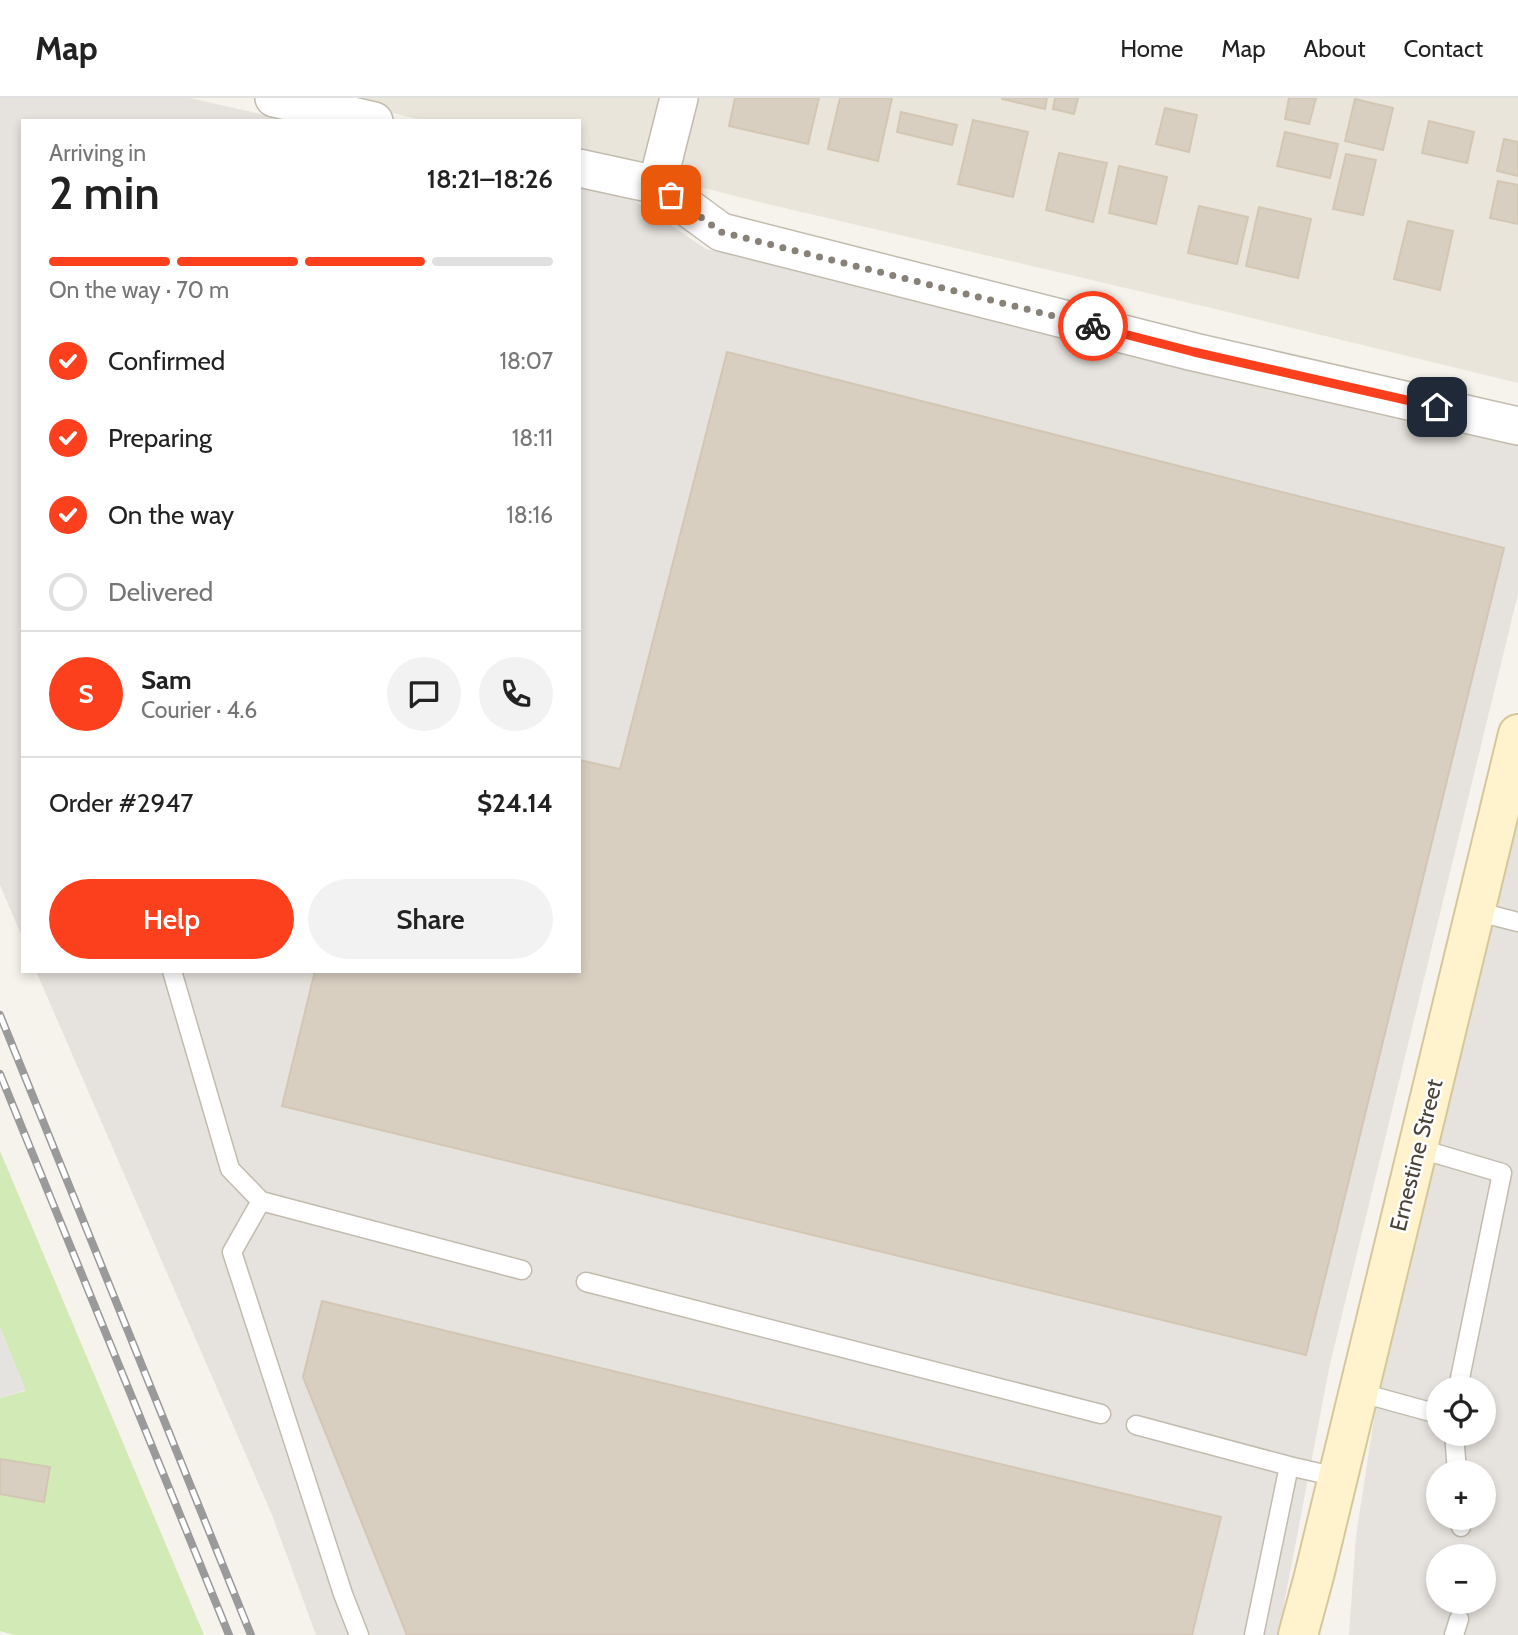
<!DOCTYPE html>
<meta charset="utf-8">
<style>
body{margin:0;font-family:Cabin,sans-serif;background:#f2f2f2;color:#222;height:100vh;display:flex;flex-direction:column;font-size:26px;white-space:nowrap}
*{box-sizing:border-box;margin:0}
p{font-size:23px;color:#767676}
.icon{flex:none;width:38px;height:38px;fill:none;stroke:currentColor;stroke-width:2;stroke-linecap:round;stroke-linejoin:round}
.map{position:relative;flex:1;overflow:hidden}
.drawer{position:absolute;left:21px;top:21px;width:560px;height:854px;display:flex;flex-direction:column;background:#fff;border-radius:0px;box-shadow:0 4px 10px #0003}
.drawer>*{flex:none}
.buttons{position:absolute;left:1426px;top:1278px;display:grid;gap:14px}
.buttons a{display:grid;place-items:center;width:70px;height:70px;border-radius:50%;background:#fff;box-shadow:0 4px 10px #0003;font-size:35px}
.pin{position:absolute;display:grid;place-items:center;width:60px;height:60px;color:#fff;margin:-30px;border-radius:14px;box-shadow:0 4px 10px #0006}
.courier{position:absolute;display:grid;place-items:center;width:70px;height:70px;margin:-35px;border:5px solid #fc3f1d;border-radius:50%;background:#fff;color:#222;box-shadow:0 2px 9px #0007}
.head em{font-style:normal;font-weight:600}
.head div{display:flex;flex-direction:column-reverse}
.head{display:flex;align-items:center;justify-content:space-between;height:119px;padding:0 28px}
h1{font-size:46px;font-weight:600;line-height:52px}
.bar{display:grid;grid-template-columns:repeat(4,1fr);gap:10px 7px;align-content:center;height:84px;padding:0 28px}
.bar i{height:9px;border-radius:5px;background:#e0e0e0}
.bar .selected{background:#fc3f1d}
.bar p{grid-column:span 4}
.line{display:flex;align-items:center;gap:18px;padding:0 28px;border-top:2px solid #e0e0e0}
.line div{flex:1}
.round{display:grid;place-items:center;flex:none;width:74px;height:74px;border-radius:37px;background:#f2f2f2}
ol{padding:0 28px;list-style:none}
li{display:flex;align-items:center;gap:21px;height:77px}
li p{margin-inline-start:auto}
li .icon{padding:7px;border-radius:50%;background:#fc3f1d;color:#fff;stroke-width:4}
li:last-child{color:#767676}
li i{width:38px;height:38px;border:4px solid #e0e0e0;border-radius:50%}
.primary-button{display:flex;gap:14px;margin-top:auto;padding:14px 28px}
.primary-button a{flex:1;height:80px;border-radius:42px;background:#fc3f1d;color:#fff;font-size:28px;font-weight:600;line-height:80px;text-align:center}
.primary-button a+a{background:#f2f2f2;color:#222}
header{display:flex;align-items:center;gap:42px;box-sizing:border-box;height:98px;padding:0 35px;background:#fff;border-bottom:2px solid #e0e0e0}
header strong{font-size:33px}
nav{display:flex;gap:38px;margin-inline-start:auto;font-size:24px}
.map>svg:first-child{display:block}
</style>
<header>
<strong>Map</strong>
<nav><a>Home</a><a>Map</a><a>About</a><a>Contact</a></nav>
</header>
<div class="map">
<svg width="1518" height="1537" viewBox="0 0 1518 1537">
<rect width="100%" height="100%" fill="#f6f3ec"/>
<path fill="#eae5da" d="M327,0H1518V285L1211,210L755,103L579,58V23H427Z"/>
<path fill="#e6e2dd" fill-rule="evenodd" d="M0,0H190L291,23H23V841L0,787Z
M579,88L630,100L706,151L1518,341V496L1330,1266L1278,1537H316L272,1417L36,873H579Z
M1518,702V1537H1349L1356,1438L1379,1288ZM1438,1290H1484V1335H1438ZM1438,1374H1484V1419H1438ZM1438,1458H1484V1503H1438Z"/>
<path fill="#d2eab5" d="M0,1053L204,1537H14L0,1533V1300L25,1293L0,1229Z"/>
<path fill="#e5e3e0" d="M0,1229L26,1292L0,1300Z"/>
<path fill="#d8cfc1" stroke="#d3c7b4" stroke-width="2" d="M735,0H819L808,46L729,28Z
M840,0H892L878,63L828,51Z
M1002,0H1047L1045,11L1002,1Z
M1055,0H1078L1074,16L1053,11Z
M1289,0H1316L1309,26L1285,21Z
M1355,1L1393,10L1383,52L1345,43Z
M1165,10L1197,17L1189,54L1156,46Z
M901,14L957,27L952,47L897,34Z
M973,22L1028,34L1013,99L958,86Z
M1429,23L1474,34L1467,65L1422,55Z
M1285,34L1338,46L1330,80L1277,68Z
M1504,41L1518,44V78L1497,73Z
M1059,55L1107,65L1093,124L1046,112Z
M1346,56L1376,62L1363,117L1333,111Z
M1119,68L1167,79L1156,126L1109,115Z
M1498,83L1518,87V126L1490,120Z
M1199,108L1248,119L1237,166L1188,155Z
M1259,109L1311,121L1298,180L1246,168Z
M1408,123L1453,133L1440,192L1394,181Z
M727,254L1504,450L1306,1257L282,1008L315,873H579V662L620,671Z
M322,1203L1221,1419L1192,1537H407L303,1279Z
M0,1361L50,1369L44,1404L0,1396Z"/>
<g fill="none" stroke-linecap="round" stroke-linejoin="round">
<defs>
<path id="service" d="M1475,813L1518,824
M172,873L230,1071L261,1103L522,1172
M1417,1050L1502,1075L1458,1290
M261,1103L232,1154L343,1496L359,1537
M586,1184L1101,1316
M1358,1294L1438,1316
M1136,1327L1289,1368L1337,1379
M1454,1335L1457,1374
M1461,1419V1429
M1254,1537L1289,1368
M1454,1537L1459,1521"/>
<path id="minor" d="M274,0L374,23
M579,70L657,87L721,134L1194,254L1518,328
M657,87L679,0"/>
<path id="secondary" d="M1298,1537L1314,1478L1518,636"/>
</defs>
<use href="#service" stroke="#c2bbae" stroke-width="21"/>
<use href="#minor" stroke="#c2bbae" stroke-width="40"/>
<use href="#secondary" stroke="#d6c79b" stroke-width="42"/>
<use href="#service" stroke="#fff" stroke-width="18"/>
<use href="#minor" stroke="#fff" stroke-width="37"/>
<use href="#secondary" stroke="#fff3cd" stroke-width="38"/>
<defs>
<path id="rail" d="M0,917L251,1537
M0,976L229,1537"/>
</defs>
<use href="#rail" stroke="#9a9a9a" stroke-width="8"/>
<use href="#rail" stroke="#fff" stroke-width="5" stroke-dasharray="16" stroke-linecap="butt"/>
</g>
<g fill="none" stroke-linecap="round" stroke-linejoin="round">
<path stroke="#878178" stroke-width="7" stroke-dasharray="0 12.6" d="M671,97L721,134L1093,228"/>
<path stroke="#fc3f1d" stroke-width="9" d="M1093,228L1194,254L1437,309"/>
</g>
<g text-anchor="middle" stroke-width="5" stroke-linejoin="round" paint-order="stroke">
<g font-size="23" fill="#4b4439" stroke="#fff">
<text transform="translate(1416 1057) rotate(-76)" y="8">Ernestine Street</text>
</g>
</g>
</svg>
<div class="buttons">
<a><svg class="icon" aria-label="locate" viewBox="0 0 24 24"><circle cx="12" cy="12" r="6"/><path d="M12 2v4M12 18v4M2 12h4M18 12h4"/></svg></a>
<a>+</a>
<a>−</a>
</div>
<div class="pin" style="left:671px;top:97px;background:#ea580c"><svg class="icon" aria-label="bag" viewBox="0 0 24 24"><path d="M5 8h14l-1 12H6zM9 8a3 3 0 0 1 6 0"/></svg></div>
<div class="pin" style="left:1437px;top:309px;background:#1f2937"><svg class="icon" aria-label="home" viewBox="0 0 24 24"><path d="M3 11l9-7 9 7M6 9v11h12V9"/></svg></div>
<div class="courier" style="left:1093px;top:228px"><svg class="icon" aria-label="bike" viewBox="0 0 24 24"><circle cx="6" cy="16" r="4"/><circle cx="18" cy="16" r="4"/><path d="M6 16l4-8h5l3 8M10 8l3 8H6M13 5h3"/></svg></div>
<section class="drawer">
<div class="head"><div><h1>2 min</h1><p>Arriving in</p></div><em>18:21–18:26</em></div>
<div class="bar"><i class="selected"></i><i class="selected"></i><i class="selected"></i><i></i><p>On the way · 70 m</p></div>
<ol>
<li><svg class="icon" aria-label="check" viewBox="0 0 24 24"><path d="M5 12l5 5 9-10"/></svg>Confirmed<p>18:07</p></li>
<li><svg class="icon" aria-label="check" viewBox="0 0 24 24"><path d="M5 12l5 5 9-10"/></svg>Preparing<p>18:11</p></li>
<li><svg class="icon" aria-label="check" viewBox="0 0 24 24"><path d="M5 12l5 5 9-10"/></svg>On the way<p>18:16</p></li>
<li><i></i>Delivered</li>
</ol>
<div class="line" style="height:126px"><b class="round" style="background:#fc3f1d;color:#fff">S</b><div><b>Sam</b><p>Courier · 4.6</p></div><a class="round"><svg class="icon" aria-label="chat" viewBox="0 0 24 24"><path d="M4 5h16v11H9l-5 4z"/></svg></a><a class="round"><svg class="icon" aria-label="phone" viewBox="0 0 24 24"><path d="M5 4h4l2 5-3 2q2 4 5 5l2-3 5 2v4C11 20 4 13 5 4z"/></svg></a></div>
<div class="line" style="height:91px"><div>Order #2947</div><b>$24.14</b></div>
<div class="primary-button"><a>Help</a><a>Share</a></div>
</section>
</div>
